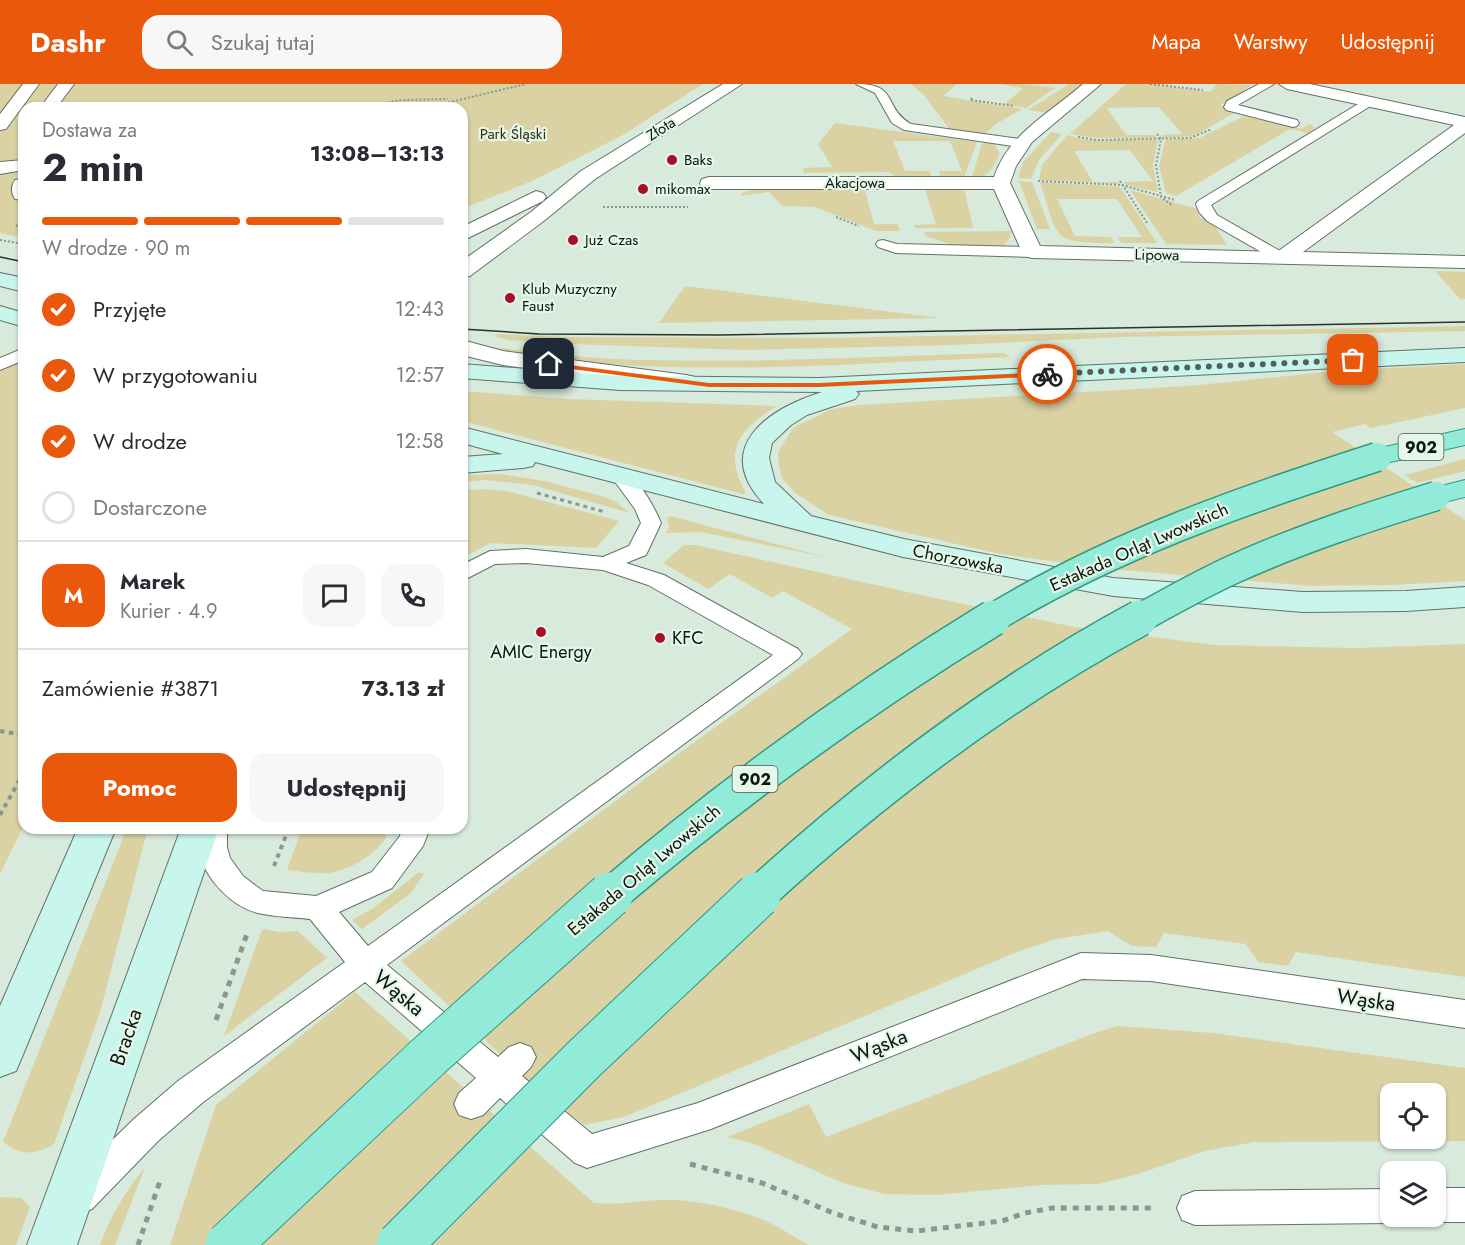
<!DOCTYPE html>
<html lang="pl">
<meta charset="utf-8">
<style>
body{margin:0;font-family:Jost,sans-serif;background:#f7f7f7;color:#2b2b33;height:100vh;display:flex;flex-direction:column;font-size:22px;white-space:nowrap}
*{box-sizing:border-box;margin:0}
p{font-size:20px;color:#7c7c81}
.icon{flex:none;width:33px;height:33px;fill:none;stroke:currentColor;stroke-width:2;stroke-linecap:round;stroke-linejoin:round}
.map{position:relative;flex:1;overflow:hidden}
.side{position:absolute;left:18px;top:18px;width:450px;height:732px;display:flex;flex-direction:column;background:#fff;border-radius:18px;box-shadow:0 2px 4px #0004}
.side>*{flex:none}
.buttons{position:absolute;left:1380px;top:999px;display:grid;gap:12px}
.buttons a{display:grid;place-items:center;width:66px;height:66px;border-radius:12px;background:#fff;box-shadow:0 2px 4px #0004;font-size:30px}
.pin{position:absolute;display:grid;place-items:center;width:51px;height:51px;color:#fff;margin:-26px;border-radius:12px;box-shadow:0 3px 9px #0006}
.courier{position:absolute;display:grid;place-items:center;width:60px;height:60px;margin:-30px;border:4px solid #ea580c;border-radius:50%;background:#fff;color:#222;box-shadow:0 2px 8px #0007}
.head em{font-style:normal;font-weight:700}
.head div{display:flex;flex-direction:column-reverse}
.head{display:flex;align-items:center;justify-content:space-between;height:102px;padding:0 24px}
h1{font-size:39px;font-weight:700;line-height:45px}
.bar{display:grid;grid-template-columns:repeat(4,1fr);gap:9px 6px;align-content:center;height:72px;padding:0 24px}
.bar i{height:8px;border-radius:4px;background:#e1e1e2}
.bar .current{background:#ea580c}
.bar p{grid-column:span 4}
.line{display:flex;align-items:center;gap:15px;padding:0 24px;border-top:2px solid #e1e1e2}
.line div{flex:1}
.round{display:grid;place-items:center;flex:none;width:63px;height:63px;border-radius:18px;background:#f7f7f7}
ol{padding:0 24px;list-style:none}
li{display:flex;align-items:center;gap:18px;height:66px}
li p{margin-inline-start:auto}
li .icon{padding:6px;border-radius:50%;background:#ea580c;color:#fff;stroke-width:4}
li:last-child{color:#7c7c81}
li i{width:33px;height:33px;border:3px solid #e1e1e2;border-radius:50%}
.action{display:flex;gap:12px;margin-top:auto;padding:12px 24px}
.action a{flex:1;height:69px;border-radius:18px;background:#ea580c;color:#fff;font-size:24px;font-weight:700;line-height:69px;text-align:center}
.action a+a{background:#f7f7f7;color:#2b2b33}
header{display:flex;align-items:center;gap:36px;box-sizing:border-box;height:84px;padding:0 30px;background:#ea580c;color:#fff}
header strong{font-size:28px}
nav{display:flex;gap:33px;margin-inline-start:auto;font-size:21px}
.search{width:420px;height:54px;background:#f7f7f7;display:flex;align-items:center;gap:15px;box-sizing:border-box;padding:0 21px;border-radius:18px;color:#7c7c81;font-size:22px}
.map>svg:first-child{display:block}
</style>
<header>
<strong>Dashr</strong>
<div class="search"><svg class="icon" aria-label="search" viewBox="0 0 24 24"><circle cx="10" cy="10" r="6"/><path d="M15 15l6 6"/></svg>Szukaj tutaj</div>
<nav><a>Mapa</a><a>Warstwy</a><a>Udostępnij</a></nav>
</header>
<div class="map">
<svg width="1465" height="1161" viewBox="0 0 1465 1161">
<rect width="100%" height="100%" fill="#d8eadb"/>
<path fill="#dad2a3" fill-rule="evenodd" d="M0,0H703L621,52L532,97L462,125V24H24V154L0,149Z
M911,0H957L943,12L1022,25L996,40L985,50L950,46L924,11Z
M999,0H1025L1055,4L1026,24L972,15L1005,20L1023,4Z
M1069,0H1082L1049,29L1028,26Z
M1126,0H1148L1211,8L1216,0L1252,1L1220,21L1234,29L1194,52L1164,54L1161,51L1182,50L1159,23L1107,24L1126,51H1155L1157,54H1095L1070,50Z
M1244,32L1301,45L1310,40L1315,44L1308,49L1290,45L1176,112L1166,109L1159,82L1165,56L1199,54Z
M835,39L977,58L964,94H940L939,87H962L950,57H893L905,87H930L931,93H896L889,88L804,89L803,84L832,83L818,60Z
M1051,48L1062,50L1039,76L1031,95L1018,94L1023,78Z
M1067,51L1084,56H1158L1153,81L1158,108L1126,101L1124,98L1153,97L1130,66L1074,67L1093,98H1117L1119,100L1039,96L1042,81Z
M985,57L994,60L1000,70C992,84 990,94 972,94L981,62Z
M1019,97L1032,98L1050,145H1037Z
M1040,98L1120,103L1157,159H1121L1118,153H1142L1117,115H1057L1075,152L1111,153L1114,159C1050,159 1059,156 1040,98Z
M757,104H964L973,144H915L914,141L936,140L925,105L865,106L874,140H898L900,147H876L815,123L782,122L769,108L740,112L742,109Z
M1130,106L1198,125L1199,133L1215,142L1227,161L1166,160Z
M1011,147C1009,181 944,159 926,152L924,148Z
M1435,187L1465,188V215H1460Z
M685,202L941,234L659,239Z
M1465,242V247L1121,253L953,261L745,266L572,260L508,256L496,253L495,250L560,253L822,254Z
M489,263C541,268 592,275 644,276C764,279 884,272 1004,269L1010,273C856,279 700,293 546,274C529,271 502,271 489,263Z
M23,275L24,741L0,790V288Z
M1465,280V324L1371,344L1365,340L1332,348L1465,436V497L1392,501L1311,502L1109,485L1000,470L829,431L794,408L782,394L779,381L778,368L794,343L832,325L859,321L1189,302L1335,287Z
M462,307L568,315L777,322C739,345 722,367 746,409L743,410L462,337Z
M1465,375V387L1417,399L1405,391Z
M500,390L544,397L605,413L616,418L630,429L533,401L486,396L462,398V391Z
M488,405L511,408L619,437L596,464L491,459L462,474V406Z
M670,432L826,473L701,448L666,449L669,443L667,434Z
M684,461H695L921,511L1074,543L1215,561L1357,564L1465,560V893L1296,868L1288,882L1258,878L1246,860L1164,849L1156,863L1132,862L1108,847L1056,855L1017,868L624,1033L584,1041L532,1000L401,877L685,665L852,545L783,507L772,514L730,490L708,505L663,479Z
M127,744H148L100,928L54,1060C35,1071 21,1072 3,1058Z
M302,744H385L386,754C374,771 348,788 326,789C313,790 300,787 287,786Z
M419,788L424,790L411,809L362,845L352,836L372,825Z
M262,845L280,848L298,847L327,874L224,952Z
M355,908L594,1119C622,1122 649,1114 677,1116C709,1119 743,1126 772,1140C785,1146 796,1155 809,1161H170L216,1021Z
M1117,942L1213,949L1465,984V1057L1255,1058L1205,1067L1135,1091L1097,1100L1041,1101L936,1111L884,1110L843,1099L752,1059L727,1053L809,1020L826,1053L1092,950ZM1390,1010H1436V1054H1390Z
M145,1083L115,1161H100C111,1131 125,1108 145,1083Z
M0,1113L21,1114L30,1123L16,1161H0Z"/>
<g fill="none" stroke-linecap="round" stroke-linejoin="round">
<defs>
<path id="service" d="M856,0C900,0 882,23 911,40L1019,55L1025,59L1019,63L904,46L892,39L875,9Z
M1259,0H1274L1238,21L1297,36L1299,39L1297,42L1293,43L1226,26L1224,23L1227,17Z
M1368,14L1372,15V21L1211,121L1217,131L1287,171L1290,174L1287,177H1277L1207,137L1199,128L1196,120L1198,117Z
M883,156L897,160L1032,163L1040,168L1032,173L896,169L878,163L876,160L878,157Z
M24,264V276L0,286V274Z
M620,385C636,389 655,424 661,439L646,471L626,479L664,491L798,565L802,570L798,575L387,881L498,973L509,963L520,959L531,963L536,973L531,983L522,992L592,1050L698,1019L1081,869L1151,871L1465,916V944L1151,897L1082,895L711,1045L587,1084L575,1079L500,1014L483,1031L471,1035L459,1031L454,1020L459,1009L476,994L365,898L202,1019L158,1057L92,1125L79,1130L66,1125L61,1113L66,1101L134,1035L178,997L345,878L310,835C293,833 275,833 258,829C232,823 204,794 199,767C198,760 199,752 199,744H227V763L230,774L243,792L256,802L263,807L316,812L372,788L400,752L402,744H430L423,762L392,804L339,828L368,862L773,571L648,501L603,486L526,479L495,480L462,497V481L490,467L526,465L603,473L629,462L641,439L635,425L610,391L613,387Z
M1436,1104H1465V1138H1436L1423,1133L1436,1132Z
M1390,1105V1132H1403L1390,1139L1195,1141L1182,1136L1177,1124L1182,1112L1195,1107Z"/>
<path id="pedestrian" d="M23,0H39L6,45L0,46V30Z
M58,0H74L56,24H40Z
M24,76V86L0,90V78Z
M24,95V116L15,115C11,109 11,102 15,96Z"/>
<path id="minor" d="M1083,0H1101L1032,58L1016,82L1010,99L1040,162L1277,168L1454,41L1287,5L1279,0H1310L1465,33V49L1303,168L1465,172V184L1032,174L1025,172L1022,168L994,105H709L702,103L700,99L702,95L709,93H994C1009,49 1050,29 1083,0Z"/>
<path id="tertiary" d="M723,0H742L595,95L545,136L470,192L462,193V177L531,128L581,87Z
M536,107L543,109L546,113L543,117L462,157V143Z
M462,256L503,267L686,291L695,293L698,298L695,303L686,305L503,281L462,271Z"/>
<path id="secondary" d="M0,189L24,194V208L0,202Z
M0,222L24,229V243L0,236Z
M1465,264V278L856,307L859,310L855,315L807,331L791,341L772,359L769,374L775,398L811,432L904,455L1113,494L1303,508L1406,507L1465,503V523L1406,527L1303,528L1113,512L903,473L535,378L533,382L523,384L462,389V373L503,370L462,359V343L764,420C711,363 768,325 822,308L620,306L462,294V280L620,292L819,294Z
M78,744H116L22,973L16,987L0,993V922Z
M181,744H219L77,1161H27Z"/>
<path id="primary" d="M1465,345V361L1377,381L1367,379L1364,373L1367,367Z
M1465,396V413L1436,420L1426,418L1422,412L1426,406Z"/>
</defs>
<use href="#service" stroke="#627265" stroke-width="2"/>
<use href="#pedestrian" stroke="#627265" stroke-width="2"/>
<use href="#minor" stroke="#627265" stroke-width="2"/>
<use href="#tertiary" stroke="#627265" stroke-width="2"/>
<use href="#secondary" stroke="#627265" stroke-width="2"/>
<use href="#primary" stroke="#349782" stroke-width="2"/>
<path stroke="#8a978c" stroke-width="2" stroke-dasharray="2 2" stroke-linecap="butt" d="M1150,0L1203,6
M972,14L970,16L1014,22
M356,24L402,16L448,15
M425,24L526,0
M1157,50L1161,55L1156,81L1161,113L1173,122
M1078,53L1096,56L1190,54L1212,45
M1038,97L1122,101L1175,116
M1120,97L1147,139
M603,123H688
M836,133L859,142
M16,141L24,148
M0,156L24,160
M462,232L465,218"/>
<path stroke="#8a978c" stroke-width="3" stroke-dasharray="4 4" stroke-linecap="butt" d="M537,409L605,428"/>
<path stroke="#8a978c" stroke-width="4" stroke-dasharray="4.5 4.5" stroke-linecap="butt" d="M0,647L24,651
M0,731L24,688
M274,782L289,744"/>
<path stroke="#8a978c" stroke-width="5" stroke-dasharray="6 6" stroke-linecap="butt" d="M216,936L247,850
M690,1080L762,1099L833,1129L878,1143L916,1147L1002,1137L1025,1129L1052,1124H1155
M138,1161L161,1094"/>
<use href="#service" fill="#fff" fill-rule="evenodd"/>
<use href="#pedestrian" fill="#fff" fill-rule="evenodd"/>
<use href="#minor" fill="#fff" fill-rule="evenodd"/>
<use href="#tertiary" fill="#fff" fill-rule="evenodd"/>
<use href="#secondary" fill="#c8f5ec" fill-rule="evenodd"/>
<use href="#primary" fill="#92ebd9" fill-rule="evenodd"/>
<path stroke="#2a322c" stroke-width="1.5" d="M0,173L24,178
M462,245L539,250L720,251L1465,238"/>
<defs>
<path id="primary-bridge-far2" d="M990,536C1111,462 1243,416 1377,373
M1137,536C1169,518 1201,500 1234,485C1300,455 1368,433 1436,412"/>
<path id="primary-bridge-far1" d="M609,813C730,710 857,617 993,534
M756,813C873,706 1001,609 1140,534"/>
<path id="primary-bridge" d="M228,1161L429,972L610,811
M399,1161L584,975L758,811"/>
</defs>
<use href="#primary-bridge-far2" stroke="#349782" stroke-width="31" stroke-linecap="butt"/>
<use href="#primary-bridge-far1" stroke="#349782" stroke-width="38" stroke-linecap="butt"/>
<use href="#primary-bridge" stroke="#349782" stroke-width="47" stroke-linecap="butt"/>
<use href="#primary-bridge-far2" stroke="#92ebd9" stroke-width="28"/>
<use href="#primary-bridge-far1" stroke="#92ebd9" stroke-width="35"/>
<use href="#primary-bridge" stroke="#92ebd9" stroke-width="45"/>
</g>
<path fill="#ea580c" d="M546,278L709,299H819L1047,288L1051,290L1047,292L819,303H709L549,282Z"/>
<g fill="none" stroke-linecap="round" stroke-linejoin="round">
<path stroke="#555f57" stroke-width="6" stroke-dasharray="0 10.8" d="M1047,290L1353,276"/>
</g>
<g fill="#a70f28" stroke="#e5f7e8" stroke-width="2">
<circle cx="672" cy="76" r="6"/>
<circle cx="643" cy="105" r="6"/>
<circle cx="573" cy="156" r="6"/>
<circle cx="510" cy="214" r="6"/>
<circle cx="541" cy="548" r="6"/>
<circle cx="660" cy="554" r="6"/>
</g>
<g text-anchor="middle" stroke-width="4.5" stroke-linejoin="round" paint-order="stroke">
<g font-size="15" fill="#0e1410" stroke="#e5f7e8">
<text transform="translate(661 45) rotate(-32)" y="5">Złota</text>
<text x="855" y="104">Akacjowa</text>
<text transform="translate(1157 171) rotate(1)" y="5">Lipowa</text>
</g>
<g font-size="15" fill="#352f0b" stroke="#e5f7e8">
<text x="513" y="55">Park Śląski</text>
</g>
<g font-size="15" fill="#0e1410" stroke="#e5f7e8" text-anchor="start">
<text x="684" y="81">Baks</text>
<text x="655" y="110">mikomax</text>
<text x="585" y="161">Już Czas</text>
<text x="522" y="210">Klub Muzyczny<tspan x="522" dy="17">Faust</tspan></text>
</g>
<g fill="#e5f7e8" stroke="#4e5851" stroke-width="1.5">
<rect x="1398.5" y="350" width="45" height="26" rx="4.5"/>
<rect x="732.5" y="682" width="45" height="26" rx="4.5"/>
</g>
<g font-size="16" font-weight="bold" fill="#0e1410">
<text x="1421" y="369">902</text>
<text x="755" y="701">902</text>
</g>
<g font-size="18" fill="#0e1410" stroke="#e5f7e8">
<text transform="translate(1139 463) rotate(-24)" y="6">Estakada Orląt Lwowskich</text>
<text transform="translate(958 475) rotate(11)" y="6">Chorzowska</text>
<text transform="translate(644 786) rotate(-40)" y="6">Estakada Orląt Lwowskich</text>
</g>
<g font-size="18" fill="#0e1410" stroke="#e5f7e8" text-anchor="start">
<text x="672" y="560">KFC</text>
<text x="541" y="574" text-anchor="middle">AMIC Energy</text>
</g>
<g font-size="21" fill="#0e1410" stroke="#e5f7e8">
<text transform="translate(399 909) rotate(40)" y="7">Wąska</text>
<text transform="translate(1366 916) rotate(8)" y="7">Wąska</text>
<text transform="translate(126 953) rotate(-71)" y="7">Bracka</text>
<text transform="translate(879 962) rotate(-22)" y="7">Wąska</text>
</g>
</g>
</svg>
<div class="buttons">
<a><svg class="icon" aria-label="locate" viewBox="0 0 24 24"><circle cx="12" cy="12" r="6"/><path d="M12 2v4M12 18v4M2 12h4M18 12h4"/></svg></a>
<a><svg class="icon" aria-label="layers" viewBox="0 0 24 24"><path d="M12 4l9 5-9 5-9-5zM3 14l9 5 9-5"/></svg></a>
</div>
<div class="pin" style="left:1353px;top:276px;background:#ea580c"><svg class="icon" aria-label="bag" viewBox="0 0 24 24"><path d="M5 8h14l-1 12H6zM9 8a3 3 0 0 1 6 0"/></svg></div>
<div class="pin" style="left:549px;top:280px;background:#1f2937"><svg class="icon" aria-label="home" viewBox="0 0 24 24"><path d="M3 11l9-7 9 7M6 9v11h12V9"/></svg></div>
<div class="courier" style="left:1047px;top:290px"><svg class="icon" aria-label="bike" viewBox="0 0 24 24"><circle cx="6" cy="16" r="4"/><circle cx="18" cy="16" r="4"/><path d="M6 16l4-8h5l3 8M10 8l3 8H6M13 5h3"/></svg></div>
<section class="side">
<div class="head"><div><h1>2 min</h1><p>Dostawa za</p></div><em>13:08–13:13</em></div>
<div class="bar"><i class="current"></i><i class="current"></i><i class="current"></i><i></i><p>W drodze · 90 m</p></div>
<ol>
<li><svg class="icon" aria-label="check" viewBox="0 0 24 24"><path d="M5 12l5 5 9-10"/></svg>Przyjęte<p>12:43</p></li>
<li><svg class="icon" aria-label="check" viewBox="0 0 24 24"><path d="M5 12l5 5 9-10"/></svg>W przygotowaniu<p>12:57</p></li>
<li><svg class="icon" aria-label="check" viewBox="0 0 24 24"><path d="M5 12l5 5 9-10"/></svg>W drodze<p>12:58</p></li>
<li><i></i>Dostarczone</li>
</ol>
<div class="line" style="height:108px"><b class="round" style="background:#ea580c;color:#fff">M</b><div><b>Marek</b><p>Kurier · 4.9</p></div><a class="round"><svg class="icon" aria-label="chat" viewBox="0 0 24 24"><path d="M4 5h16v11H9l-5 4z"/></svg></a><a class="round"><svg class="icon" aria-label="phone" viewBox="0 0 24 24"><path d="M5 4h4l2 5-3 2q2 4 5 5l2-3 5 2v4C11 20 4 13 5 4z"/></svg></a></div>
<div class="line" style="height:78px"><div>Zamówienie #3871</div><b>73.13 zł</b></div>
<div class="action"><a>Pomoc</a><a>Udostępnij</a></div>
</section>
</div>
